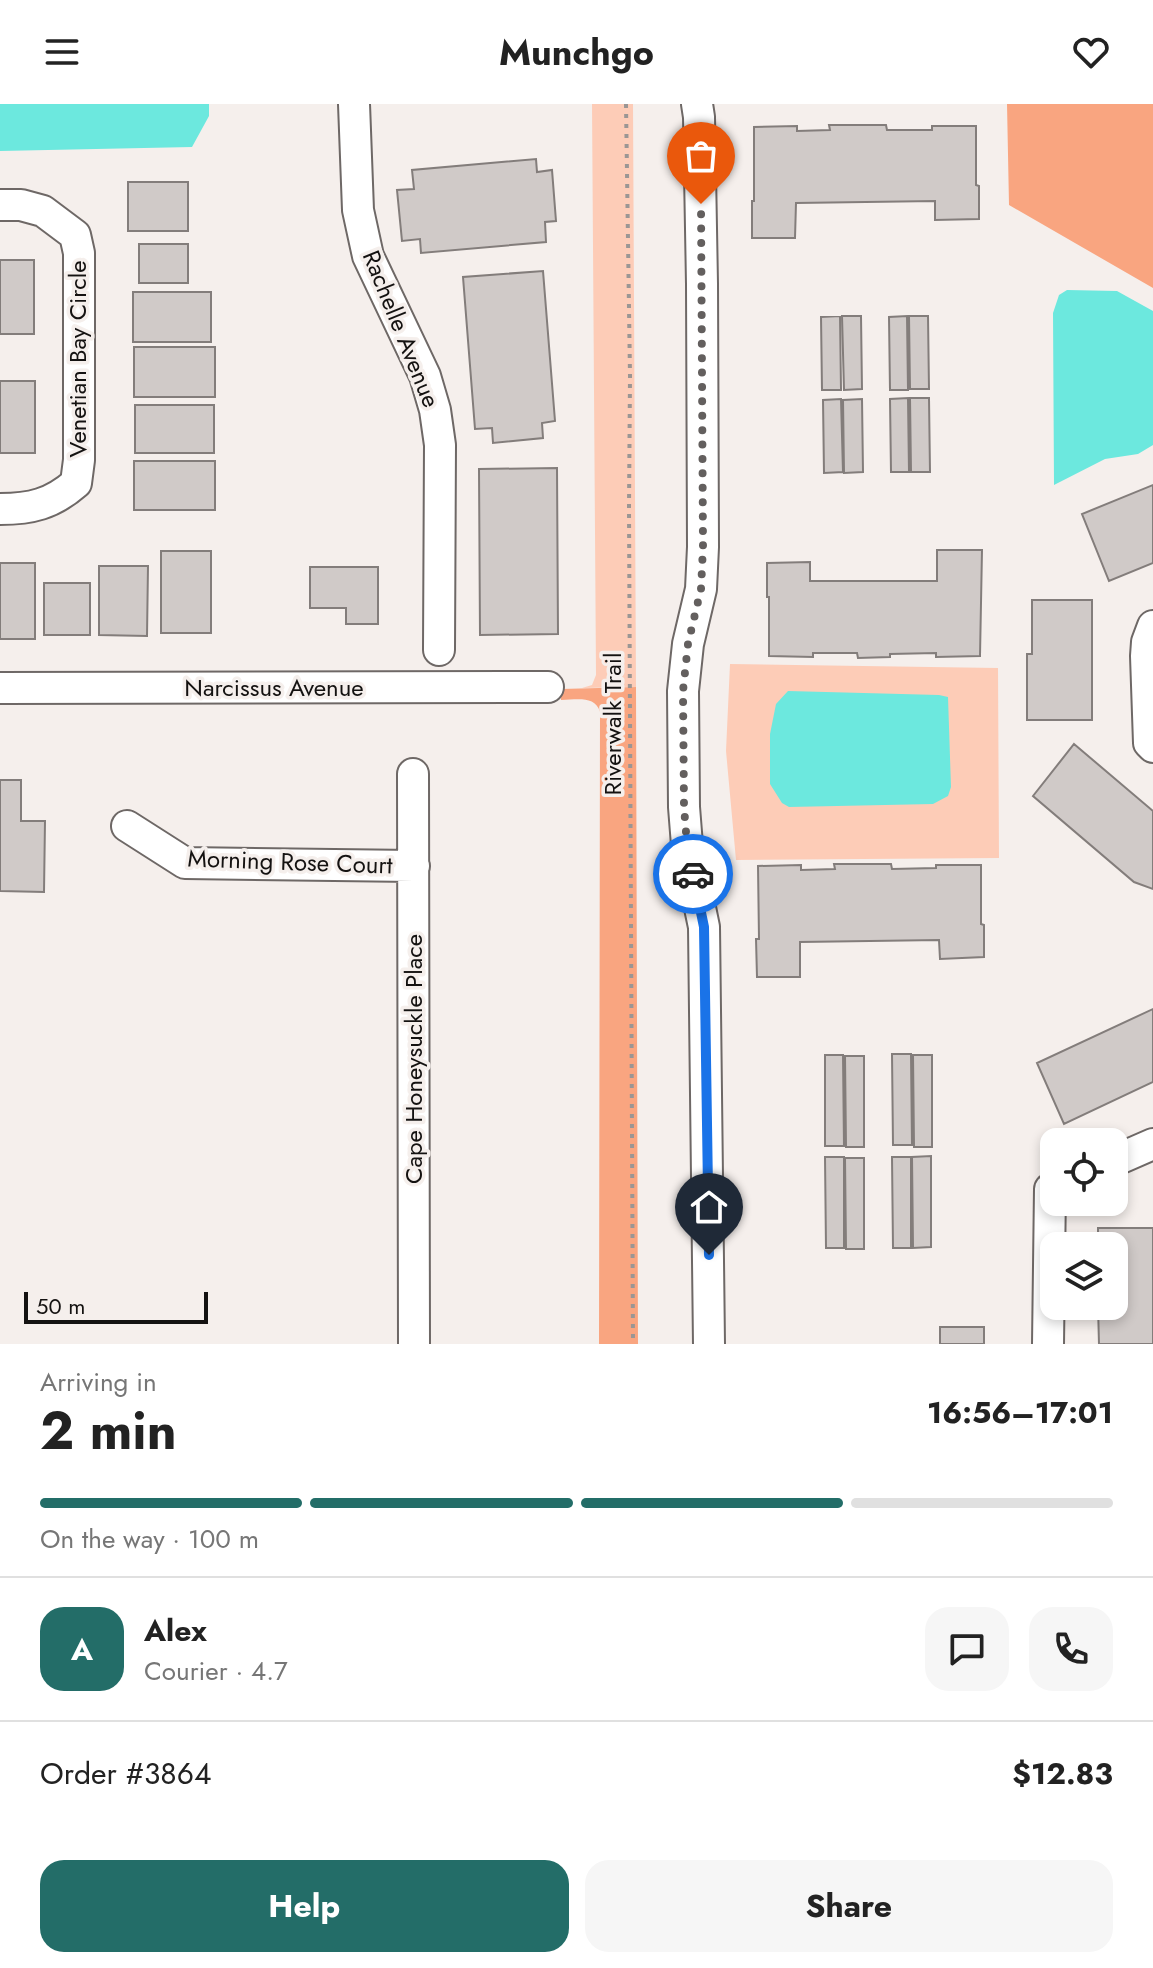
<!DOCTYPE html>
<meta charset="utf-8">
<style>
body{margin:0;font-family:Jost,sans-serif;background:#f6f6f6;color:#222;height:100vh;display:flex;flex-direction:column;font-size:30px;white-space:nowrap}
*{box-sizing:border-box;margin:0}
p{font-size:26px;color:#767676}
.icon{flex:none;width:44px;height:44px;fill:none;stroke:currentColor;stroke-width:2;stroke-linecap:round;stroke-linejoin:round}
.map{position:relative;height:1240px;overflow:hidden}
.side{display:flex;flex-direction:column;background:#fff;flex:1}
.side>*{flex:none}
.controls{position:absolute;left:1040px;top:1024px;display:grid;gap:16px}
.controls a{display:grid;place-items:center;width:88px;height:88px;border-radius:16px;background:#fff;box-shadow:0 4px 12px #0003;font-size:40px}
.scale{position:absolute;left:24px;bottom:20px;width:184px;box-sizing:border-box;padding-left:8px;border:4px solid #141211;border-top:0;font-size:22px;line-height:28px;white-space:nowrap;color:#141211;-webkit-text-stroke:6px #f5efec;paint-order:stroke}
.pin{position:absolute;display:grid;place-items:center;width:68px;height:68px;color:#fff;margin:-82px -34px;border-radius:50% 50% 50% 0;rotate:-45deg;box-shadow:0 0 8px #0007}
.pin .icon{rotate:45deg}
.courier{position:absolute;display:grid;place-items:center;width:80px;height:80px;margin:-40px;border:6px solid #1a73e8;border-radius:50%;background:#fff;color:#222;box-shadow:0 2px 10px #0007}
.overview em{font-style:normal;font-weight:700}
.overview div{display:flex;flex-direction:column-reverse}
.overview{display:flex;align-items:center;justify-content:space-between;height:136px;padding:0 40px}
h1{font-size:52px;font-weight:700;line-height:60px}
.bar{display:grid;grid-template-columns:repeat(4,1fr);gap:12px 8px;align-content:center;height:96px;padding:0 40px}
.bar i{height:10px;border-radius:6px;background:#e0e0e0}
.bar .active{background:#236d68}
.bar p{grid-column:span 4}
.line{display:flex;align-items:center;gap:20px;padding:0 40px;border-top:2px solid #e0e0e0}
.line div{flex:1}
.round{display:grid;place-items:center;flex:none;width:84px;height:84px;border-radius:24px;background:#f6f6f6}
.cta{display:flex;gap:16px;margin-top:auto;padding:16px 40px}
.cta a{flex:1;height:92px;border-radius:24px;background:#236d68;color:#fff;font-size:32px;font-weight:700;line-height:92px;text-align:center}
.cta a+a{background:#f6f6f6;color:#222}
header{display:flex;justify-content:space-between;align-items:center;height:104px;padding:0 40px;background:#fff;font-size:36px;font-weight:700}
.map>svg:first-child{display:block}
</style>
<header><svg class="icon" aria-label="menu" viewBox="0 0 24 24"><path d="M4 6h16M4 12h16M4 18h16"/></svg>Munchgo<svg class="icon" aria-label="heart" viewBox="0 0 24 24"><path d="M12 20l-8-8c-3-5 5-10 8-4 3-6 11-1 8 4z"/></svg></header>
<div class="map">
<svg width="1153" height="1240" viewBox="0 0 1153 1240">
<rect width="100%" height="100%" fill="#f5efec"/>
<path fill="#fdccb7" d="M592,0H633L636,583L582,584L592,581L596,571Z
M730,560L998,564L999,754L736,756L726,647Z"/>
<path fill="#f9a580" d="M1007,0H1153V184L1009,101Z
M636,583L638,1240H599L600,608C595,591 576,596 561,596V585Z"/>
<path fill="#6ce8de" d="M0,0H209V12L192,43L0,47Z
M1067,186L1117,187L1153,207V341L1138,350L1105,355L1054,381L1053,209L1059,191Z
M788,587L939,591L948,593L951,683L948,692L933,700L789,703L782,699L770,680V630L776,600Z"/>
<path fill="#d0cac8" stroke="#837d7b" stroke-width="2" d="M829,21H886L887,26H932V22H976V81L979,82V115L935,116V97L796,99L795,134H752V97H754V23L797,22V27L830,26Z
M536,55L537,68L552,66L556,117L545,118L546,138L421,149L420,135L402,137L397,86L414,85L412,66Z
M128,78H188V127H128Z
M139,140H188V179H139Z
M0,156H34V230H0Z
M543,167L555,317L542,319L543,334L493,339L492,324L475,325L463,173Z
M133,188H211V238H133Z
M840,212L841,286H822L821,213Z
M842,212H861L862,285L844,286Z
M907,212L908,286H890L889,213Z
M909,212H928L929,285H910Z
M134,243H215V293H134Z
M0,277H35V349H0Z
M908,294L909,368H891L890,295Z
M910,294H929L930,368H911Z
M841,295L843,368L824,369L823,296Z
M862,295L863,368L844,369L843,296Z
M135,301H214V349H135Z
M134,357H215V406H134Z
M557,364L558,530L480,531L479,365Z
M1153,381V459L1109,477L1082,410Z
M937,446H982L980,552L936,553V549L890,550V553L858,554L857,549H813V553L769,552V493H767V459L810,458V477H937Z
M161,447H211V529H161Z
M0,459H35V535H0Z
M99,462H148L147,532L99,531Z
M310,463H378V520H346V504H310Z
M44,479H90V531H44Z
M1032,496H1092V616H1027V550H1032Z
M1074,640L1153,707V785L1134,778L1033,692Z
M0,676H21V717H45L44,788L0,787Z
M834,760H891L892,765L936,764V761H981V820L984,821V853L940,855L939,836L800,838V873H757L756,835H759L758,762L801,761V766L835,765Z
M1153,905V978L1064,1020L1037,959Z
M892,950H911L912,1041H893Z
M825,951H843L844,1042H825Z
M913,951H932V1043H914Z
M845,952H864V1043H846Z
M931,1052V1143L913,1144L912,1053Z
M825,1053H844V1144H826Z
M892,1053H911V1144H893Z
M845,1054H864V1145H846Z
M1098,1124H1153V1240H1099L1098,1202H1114V1142H1098Z
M940,1223H984V1240H940Z"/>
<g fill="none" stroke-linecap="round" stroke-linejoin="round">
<defs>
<path id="street" d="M354,0L358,106L368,152L425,272L435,306L440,341L439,546
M697,0L699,13L702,180L703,443L701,485L688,540L683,587L684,703L687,741L704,823L709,1240
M0,101H21L43,107L75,131L79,149V356L76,379C52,400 31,405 0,405
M1153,522L1147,538L1146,552L1149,639L1153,643
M0,584L548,583
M413,670L414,1240
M127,722L185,759L414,762
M1114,1057L1153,1040
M1048,1240L1050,1085L1054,1084"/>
</defs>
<use href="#street" stroke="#6e6866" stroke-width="34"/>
<path stroke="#9b9694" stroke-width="4" stroke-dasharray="4 6" stroke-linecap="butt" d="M626,0L630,272L629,404L633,1240"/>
<use href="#street" stroke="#fff" stroke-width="30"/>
</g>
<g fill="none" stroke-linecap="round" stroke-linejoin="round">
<path stroke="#635f5e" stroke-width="8" stroke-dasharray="0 14.4" d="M693,770L687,741L684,703L683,587L688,540L701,485L703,443L701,100"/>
<path stroke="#1a73e8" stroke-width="10" d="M693,770L704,823L709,1151"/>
</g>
<g text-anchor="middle" stroke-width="7" stroke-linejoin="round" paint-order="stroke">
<g font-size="24" fill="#141211" stroke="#f5efec">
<text transform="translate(401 225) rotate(68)" y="8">Rachelle Avenue</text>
<text transform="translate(78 255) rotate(-90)" y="8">Venetian Bay Circle</text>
<text x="274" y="592">Narcissus Avenue</text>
<text transform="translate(613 620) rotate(-90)" y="8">Riverwalk Trail</text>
<text transform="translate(290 758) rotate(2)" y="8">Morning Rose Court</text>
<text transform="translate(414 955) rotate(-90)" y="8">Cape Honeysuckle Place</text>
</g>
</g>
</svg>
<div class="controls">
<a><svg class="icon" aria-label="locate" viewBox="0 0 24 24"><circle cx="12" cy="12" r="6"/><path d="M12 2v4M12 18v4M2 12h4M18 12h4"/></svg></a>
<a><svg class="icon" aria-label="layers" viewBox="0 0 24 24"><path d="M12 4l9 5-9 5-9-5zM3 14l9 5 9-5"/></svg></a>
</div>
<div class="scale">50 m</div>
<div class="pin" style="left:701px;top:100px;background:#ea580c"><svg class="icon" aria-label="bag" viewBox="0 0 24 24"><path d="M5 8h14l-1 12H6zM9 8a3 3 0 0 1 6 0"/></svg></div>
<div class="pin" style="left:709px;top:1151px;background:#1f2937"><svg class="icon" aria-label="home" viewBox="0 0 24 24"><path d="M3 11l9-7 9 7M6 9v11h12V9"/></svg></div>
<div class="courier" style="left:693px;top:770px"><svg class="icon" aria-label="car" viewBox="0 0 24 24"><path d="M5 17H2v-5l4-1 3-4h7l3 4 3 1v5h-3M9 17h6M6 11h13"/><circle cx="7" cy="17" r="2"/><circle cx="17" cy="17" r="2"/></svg></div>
</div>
<section class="side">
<div class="overview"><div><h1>2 min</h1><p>Arriving in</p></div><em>16:56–17:01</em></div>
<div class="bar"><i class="active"></i><i class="active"></i><i class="active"></i><i></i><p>On the way · 100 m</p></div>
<div class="line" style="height:144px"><b class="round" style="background:#236d68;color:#fff">A</b><div><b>Alex</b><p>Courier · 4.7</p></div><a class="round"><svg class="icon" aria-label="chat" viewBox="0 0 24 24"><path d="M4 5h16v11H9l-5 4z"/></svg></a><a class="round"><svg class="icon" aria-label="phone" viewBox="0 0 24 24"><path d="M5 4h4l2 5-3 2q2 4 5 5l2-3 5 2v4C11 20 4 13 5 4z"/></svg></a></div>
<div class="line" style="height:104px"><div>Order #3864</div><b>$12.83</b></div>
<div class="cta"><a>Help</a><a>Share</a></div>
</section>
